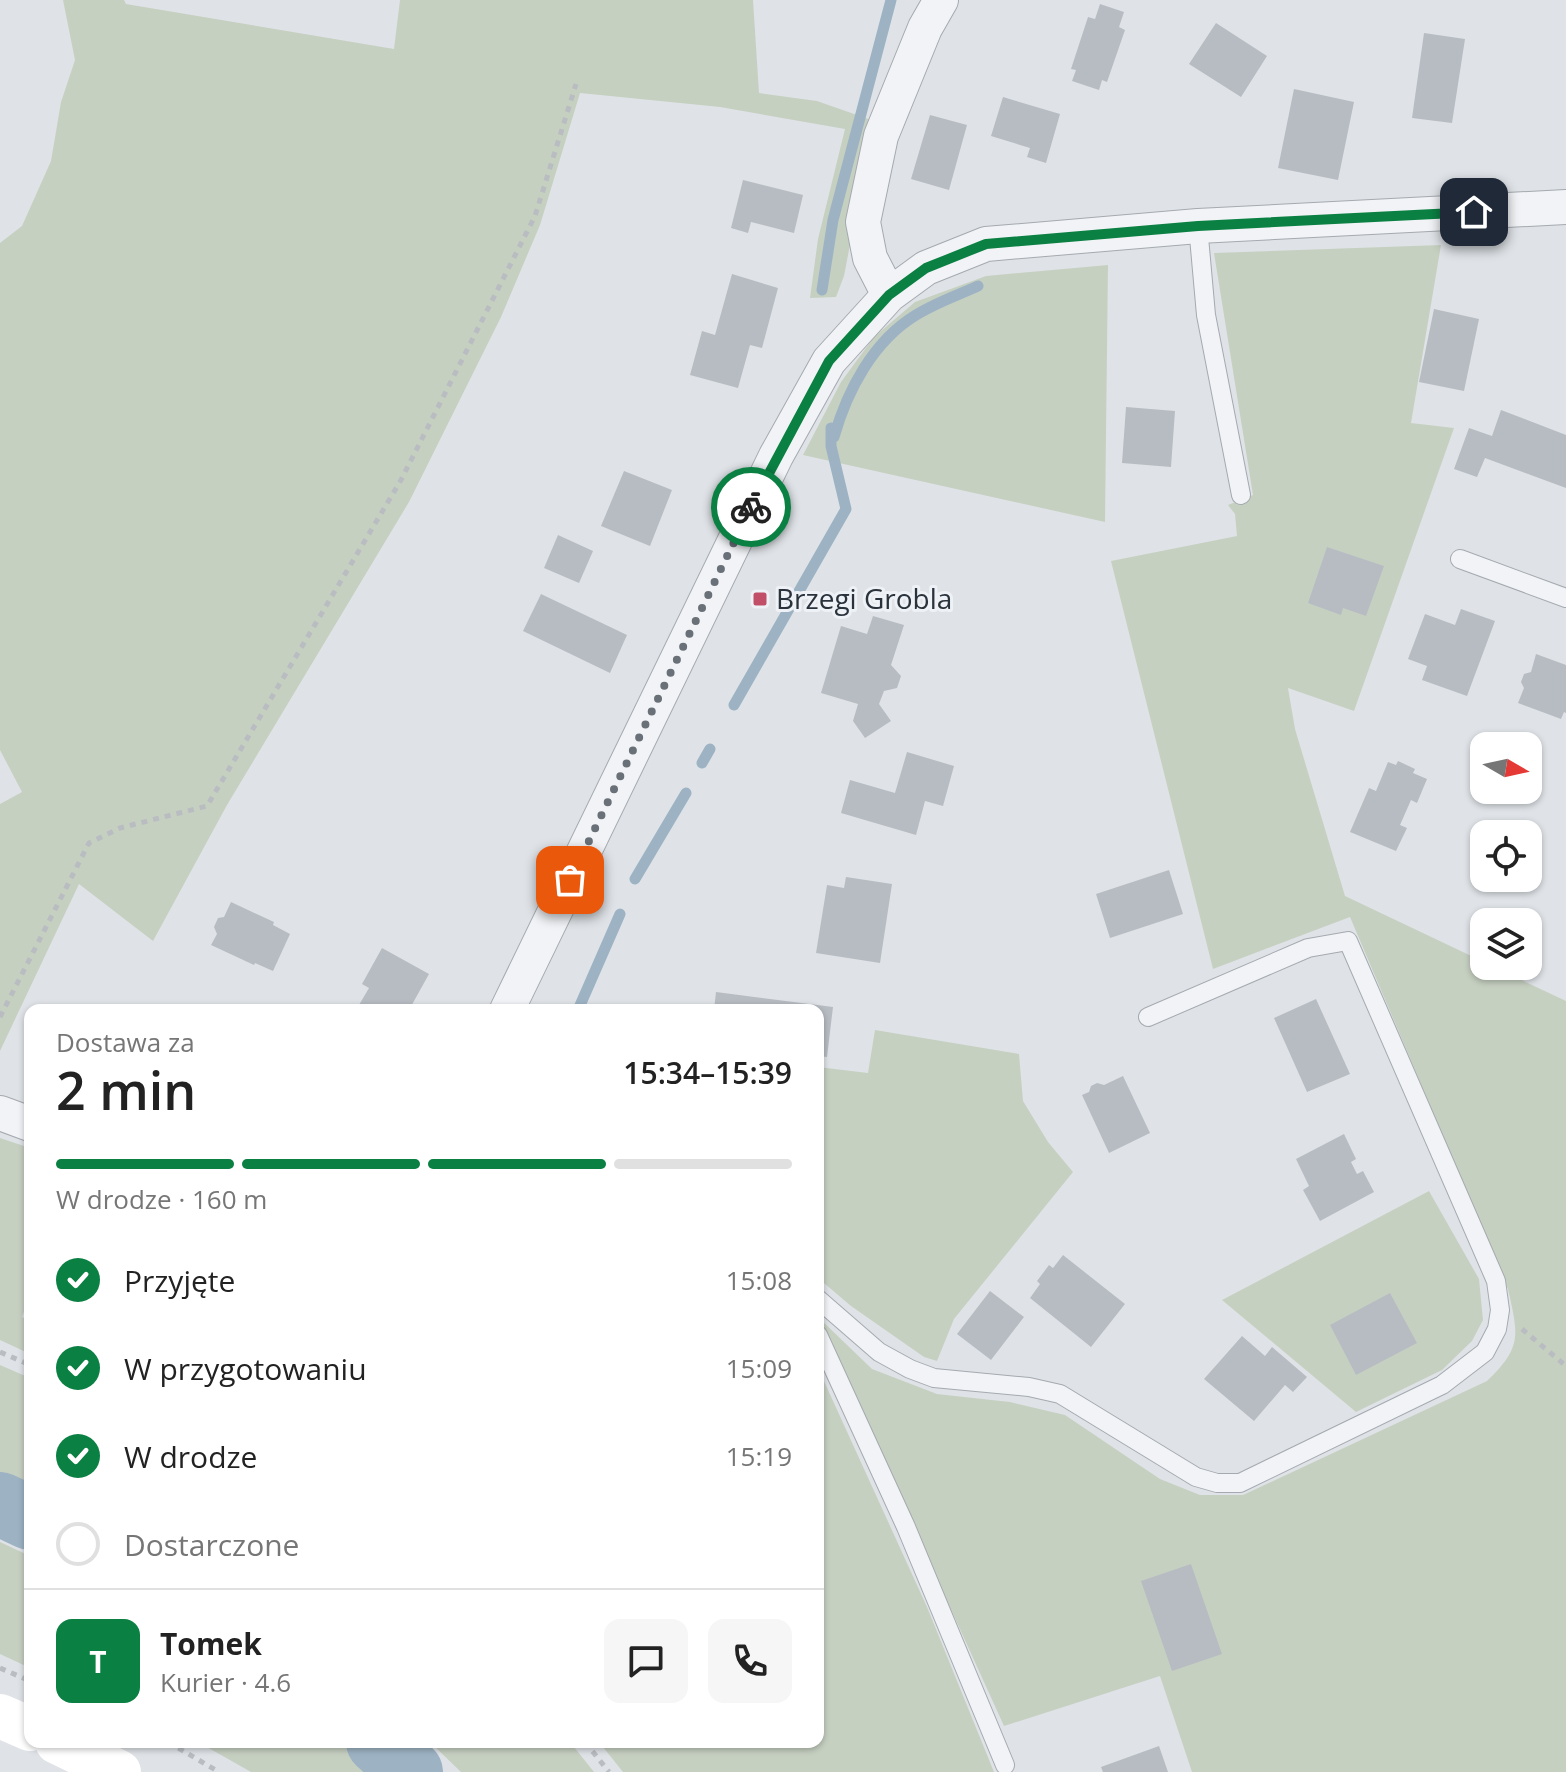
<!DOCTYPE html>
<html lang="pl">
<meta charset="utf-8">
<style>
body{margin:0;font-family:"Open Sans",sans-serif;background:#f6f6f6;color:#222;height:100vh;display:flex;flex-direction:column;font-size:30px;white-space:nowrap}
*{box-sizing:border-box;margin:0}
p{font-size:26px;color:#767676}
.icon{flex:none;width:44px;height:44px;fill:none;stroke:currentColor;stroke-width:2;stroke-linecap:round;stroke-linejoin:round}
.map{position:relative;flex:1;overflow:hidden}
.details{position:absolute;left:24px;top:1004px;width:800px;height:744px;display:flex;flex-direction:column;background:#fff;border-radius:16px;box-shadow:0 2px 6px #0004}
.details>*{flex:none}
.needle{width:52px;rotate:99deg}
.controls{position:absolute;left:1470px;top:732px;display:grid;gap:16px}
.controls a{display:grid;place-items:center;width:72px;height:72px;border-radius:16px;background:#fff;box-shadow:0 2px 6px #0004;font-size:40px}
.pin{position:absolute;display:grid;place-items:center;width:68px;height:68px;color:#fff;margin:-34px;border-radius:16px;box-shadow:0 4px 12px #0006}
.courier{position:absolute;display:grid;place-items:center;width:80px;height:80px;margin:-40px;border:6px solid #0b8043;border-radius:50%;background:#fff;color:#222;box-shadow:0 2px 10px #0007}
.overview em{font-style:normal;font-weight:600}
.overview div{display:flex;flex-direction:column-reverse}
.overview{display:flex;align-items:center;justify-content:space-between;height:136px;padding:0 32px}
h1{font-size:52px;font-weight:600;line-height:60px}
.bar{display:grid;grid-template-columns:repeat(4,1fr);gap:12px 8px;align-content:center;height:96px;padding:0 32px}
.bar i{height:10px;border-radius:6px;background:#e0e0e0}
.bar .active{background:#0b8043}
.bar p{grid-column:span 4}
.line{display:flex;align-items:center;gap:20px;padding:0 32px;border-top:2px solid #e0e0e0}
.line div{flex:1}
.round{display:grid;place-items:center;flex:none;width:84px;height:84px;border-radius:16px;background:#f6f6f6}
ol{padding:0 32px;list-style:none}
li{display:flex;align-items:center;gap:24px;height:88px}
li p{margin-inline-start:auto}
li .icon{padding:8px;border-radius:50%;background:#0b8043;color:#fff;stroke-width:4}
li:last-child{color:#767676}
li i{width:44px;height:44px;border:4px solid #e0e0e0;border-radius:50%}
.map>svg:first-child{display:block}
</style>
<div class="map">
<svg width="1566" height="1772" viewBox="0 0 1566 1772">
<rect width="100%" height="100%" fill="#dfe3e7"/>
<path fill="#c6d0c1" d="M63,0H124L126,4L394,49L400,0H753L759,93L817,101L877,122L870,140L844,276L836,297L810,298L818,239L845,129L720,107L580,93L540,225L501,317L409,502L227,805L153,941L79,884L0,1051V804L22,792L0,750V243L22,226L51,161L61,102L75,60Z
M1441,245L1411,423L1454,428L1354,711L1288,688L1295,729L1345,896L1484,962V966H1492L1566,1001V1772H1192L1160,1676L1004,1726L818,1317L872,1369L937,1394L1010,1402L1065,1415L1160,1479L1200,1495H1243L1487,1381C1523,1347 1518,1334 1508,1289L1350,917L1213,969L1111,561L1237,536L1235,514L1228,505L1253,495L1214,253Z
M1108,265L1105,522L803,455L841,382L874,337L915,302L986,276Z
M875,1030L1019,1054L1023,1101L1048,1142L1073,1172L954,1319L937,1361L924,1357L851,1306L818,1278V1067L868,1073Z
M0,1138L30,1148V1295L22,1317L30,1321V1354L0,1340Z
M1429,1191L1479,1279L1483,1320L1472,1341L1442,1370L1356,1412L1222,1300Z
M0,1365L30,1378V1487L0,1478Z
M818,1368L927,1607L994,1772H623L599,1742H818Z
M0,1542L30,1556V1668L0,1654Z
M198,1742H340L376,1772H251Z
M430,1742H570L594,1772H461Z"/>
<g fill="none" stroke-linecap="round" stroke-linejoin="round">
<path stroke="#9db3c4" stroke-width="11" d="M822,290L833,220L891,0
M834,437C847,391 873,341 916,315C935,303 958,295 978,286
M734,705L846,509L831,446V428
M702,763L710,749
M635,879L686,793
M578,1010L620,914"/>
<path stroke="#9db3c4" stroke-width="64" d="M0,1504L30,1518
M378,1742L411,1772"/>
</g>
<path fill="#b7bcc3" d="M1100,4L1124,12L1119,27L1125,30L1107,82L1102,80L1099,90L1072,81L1076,70L1071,69L1088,17L1095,19Z
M1216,23L1267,56L1241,97L1189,64Z
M1424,33L1465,39L1452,123L1412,118Z
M1294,89L1354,102L1338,180L1278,168Z
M1003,97L1060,114L1046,163L1027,157L1030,148L991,136Z
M930,115L967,125L949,190L911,179Z
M743,180L803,195L794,233L751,222L748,233L731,228Z
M732,274L778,288L762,348L750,345L738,388L690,375L702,331L715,335Z
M1434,309L1479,319L1464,391L1419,382Z
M1126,407L1175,411L1171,467L1122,463Z
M1501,410L1566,435V488L1485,458L1477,477L1454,469L1469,428L1492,436Z
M624,471L672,490L650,546L601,526Z
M558,535L593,551L579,583L544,568Z
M1327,547L1384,566L1366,616L1343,608L1341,615L1308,603Z
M541,594L627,635L610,673L523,631Z
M1461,609L1495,621L1467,696L1422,680L1427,666L1408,659L1425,614L1455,625Z
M873,616L904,625L891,665L901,676L897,688L884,691L879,704L891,721L865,738L853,721L858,704L821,693L841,626L867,634Z
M1536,654L1566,665V713L1564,712L1561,719L1518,703L1524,688L1521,682L1524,674L1531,672Z
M907,752L954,766L943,806L925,801L916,835L841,813L850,780L895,793Z
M1398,761L1415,769L1413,773L1427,779L1417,803L1411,800L1400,825L1407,828L1396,851L1350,832L1369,788L1376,791L1388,762L1396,765Z
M1169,870L1183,914L1110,938L1096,894Z
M846,877L892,884L880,963L816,953L827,885L844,888Z
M231,902L274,922L273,925L290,934L273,971L255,963L254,965L211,945L217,934L214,927L218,918L224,917Z
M382,948L429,974L409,1010H356L369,988L362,984Z
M716,992L833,1007L827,1057L818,1056V1010H714Z
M1316,999L1350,1074L1307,1092L1274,1018Z
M1123,1076L1150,1133L1109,1153L1082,1095L1089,1092L1091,1086L1097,1083L1104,1085Z
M1344,1134L1356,1159L1351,1162L1357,1174L1363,1171L1374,1192L1320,1221L1303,1190L1309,1186L1296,1159Z
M1063,1255L1125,1304L1091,1347L1030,1298L1040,1284L1037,1281L1049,1265L1053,1268Z
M990,1291L1024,1317L991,1360L957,1334Z
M1390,1293L1417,1343L1356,1375L1330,1325Z
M1242,1336L1265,1356L1272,1347L1307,1377L1293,1392L1285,1385L1254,1421L1204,1379Z
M1191,1564L1222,1654L1172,1671L1141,1581Z
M1159,1746L1168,1772H1103L1101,1767Z"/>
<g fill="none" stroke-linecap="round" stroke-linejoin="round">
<defs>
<path id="lane" d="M1198,226L1206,315L1241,495
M1460,559L1566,598
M818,1299L879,1352L910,1369L934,1378L1029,1387L1060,1394L1196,1477L1217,1483H1240L1442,1385L1485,1352L1497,1329L1500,1310L1496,1281L1348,941L1308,948L1148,1017
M818,1335L906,1527L1005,1765"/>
<path id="street" d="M889,295L870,258L863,222L881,136L925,28L941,0
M507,1010L776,456L829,361L889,295L926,268L986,244L1198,226L1566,207
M0,1113L30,1124"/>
</defs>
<use href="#lane" stroke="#a5aab0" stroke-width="20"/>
<use href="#street" stroke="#a5aab0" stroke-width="36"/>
<path stroke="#b9bdc2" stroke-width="5" stroke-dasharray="6 6" stroke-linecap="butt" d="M0,1017L89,843L120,828L207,806L401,480L535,216L576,84
M1522,1329L1566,1366
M0,1352L30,1365
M0,1668L30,1681
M168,1742L219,1772
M585,1742L609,1772"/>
<use href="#lane" stroke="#f1f3f6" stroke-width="18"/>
<use href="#street" stroke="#f1f3f6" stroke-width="34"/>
<path stroke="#fff" stroke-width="44" d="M0,1716L30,1729
M57,1742L119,1772"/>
</g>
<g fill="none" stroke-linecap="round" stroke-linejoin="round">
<path stroke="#697078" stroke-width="8" stroke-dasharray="0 14.4" d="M570,880L751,507"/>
<path stroke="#0b8043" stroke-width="10" d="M751,507L829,361L889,295L926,268L986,244L1198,226L1474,212"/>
</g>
<rect fill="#c14f68" stroke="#eef1f5" stroke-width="3" x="752" y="591" width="16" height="16" rx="4"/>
<g text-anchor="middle" stroke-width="6" stroke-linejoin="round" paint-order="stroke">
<g font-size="28" fill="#2a323c" stroke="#eef1f5" text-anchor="start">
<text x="776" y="609">Brzegi Grobla</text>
</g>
</g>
</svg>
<div class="controls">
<a><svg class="needle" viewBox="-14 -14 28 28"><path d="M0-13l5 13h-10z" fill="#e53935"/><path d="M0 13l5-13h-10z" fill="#767676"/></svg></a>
<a><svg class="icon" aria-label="locate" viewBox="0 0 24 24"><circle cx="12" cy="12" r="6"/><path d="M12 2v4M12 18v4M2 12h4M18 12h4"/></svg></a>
<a><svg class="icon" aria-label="layers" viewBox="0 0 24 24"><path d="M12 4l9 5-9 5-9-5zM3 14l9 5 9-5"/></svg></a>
</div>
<div class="pin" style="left:570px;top:880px;background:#ea580c"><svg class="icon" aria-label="bag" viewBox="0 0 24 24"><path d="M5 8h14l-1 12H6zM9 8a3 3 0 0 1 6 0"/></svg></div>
<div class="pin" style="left:1474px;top:212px;background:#1f2937"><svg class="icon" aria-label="home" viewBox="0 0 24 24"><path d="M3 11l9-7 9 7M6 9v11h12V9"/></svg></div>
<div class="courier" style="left:751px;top:507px"><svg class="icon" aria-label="bike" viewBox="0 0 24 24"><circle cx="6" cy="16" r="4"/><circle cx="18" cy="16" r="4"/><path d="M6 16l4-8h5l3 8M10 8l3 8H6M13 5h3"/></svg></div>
<section class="details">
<div class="overview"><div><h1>2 min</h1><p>Dostawa za</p></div><em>15:34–15:39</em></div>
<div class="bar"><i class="active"></i><i class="active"></i><i class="active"></i><i></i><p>W drodze · 160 m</p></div>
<ol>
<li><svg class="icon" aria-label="check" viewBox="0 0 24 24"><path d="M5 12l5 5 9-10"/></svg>Przyjęte<p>15:08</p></li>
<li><svg class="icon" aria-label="check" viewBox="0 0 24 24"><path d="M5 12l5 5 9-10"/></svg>W przygotowaniu<p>15:09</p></li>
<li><svg class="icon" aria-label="check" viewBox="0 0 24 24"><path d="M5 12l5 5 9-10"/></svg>W drodze<p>15:19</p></li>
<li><i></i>Dostarczone</li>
</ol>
<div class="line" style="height:144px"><b class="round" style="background:#0b8043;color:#fff">T</b><div><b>Tomek</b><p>Kurier · 4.6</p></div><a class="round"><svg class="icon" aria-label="chat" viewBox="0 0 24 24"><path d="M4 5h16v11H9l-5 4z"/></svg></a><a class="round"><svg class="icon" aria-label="phone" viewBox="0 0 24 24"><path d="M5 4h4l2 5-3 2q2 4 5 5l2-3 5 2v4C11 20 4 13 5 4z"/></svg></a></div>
</section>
</div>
